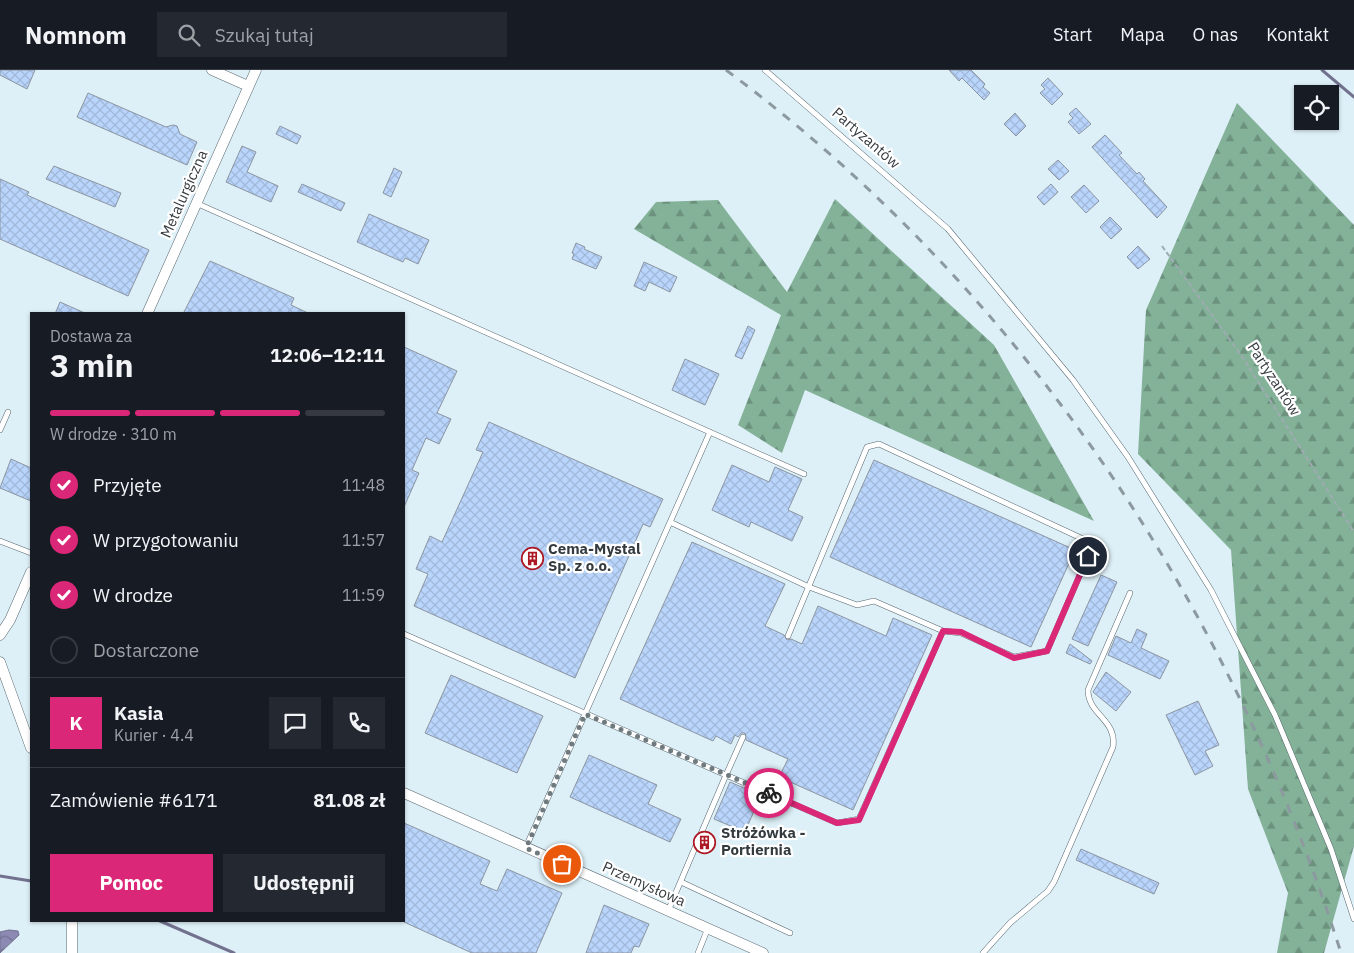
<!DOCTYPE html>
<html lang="pl">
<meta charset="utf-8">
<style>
body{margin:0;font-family:"IBM Plex Sans",sans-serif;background:#242831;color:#f1f3f6;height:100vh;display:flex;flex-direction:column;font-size:19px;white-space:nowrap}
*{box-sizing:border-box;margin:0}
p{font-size:16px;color:#9ea1a6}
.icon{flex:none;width:28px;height:28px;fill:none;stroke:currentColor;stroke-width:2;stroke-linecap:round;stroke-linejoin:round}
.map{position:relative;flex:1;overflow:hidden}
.details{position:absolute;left:30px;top:242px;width:375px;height:610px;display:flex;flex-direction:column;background:#171b24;border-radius:0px;box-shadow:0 1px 4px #0004}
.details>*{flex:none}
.tools{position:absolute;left:1294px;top:15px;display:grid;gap:10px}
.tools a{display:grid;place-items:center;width:45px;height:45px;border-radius:0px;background:#171b24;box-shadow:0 1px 4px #0004;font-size:25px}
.pin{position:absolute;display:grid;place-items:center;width:42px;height:42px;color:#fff;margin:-21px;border:2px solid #fff;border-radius:50%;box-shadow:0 1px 5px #0007}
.courier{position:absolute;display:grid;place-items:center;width:50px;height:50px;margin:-25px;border:4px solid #db2777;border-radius:50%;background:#fff;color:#222;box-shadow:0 1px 6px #0007}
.headline em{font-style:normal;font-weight:700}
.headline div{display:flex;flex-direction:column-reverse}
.headline{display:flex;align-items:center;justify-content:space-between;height:85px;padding:0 20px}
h1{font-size:32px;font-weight:700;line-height:38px}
.bar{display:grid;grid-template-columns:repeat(4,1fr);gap:8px 5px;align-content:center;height:60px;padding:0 20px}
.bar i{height:6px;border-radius:4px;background:#363941}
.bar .current{background:#db2777}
.bar p{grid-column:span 4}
.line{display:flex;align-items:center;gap:12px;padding:0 20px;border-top:1px solid #363941}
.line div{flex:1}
.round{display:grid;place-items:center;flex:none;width:52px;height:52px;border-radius:0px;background:#242831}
ol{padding:0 20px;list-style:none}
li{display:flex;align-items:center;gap:15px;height:55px}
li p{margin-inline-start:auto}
li .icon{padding:5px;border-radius:50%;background:#db2777;color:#fff;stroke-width:4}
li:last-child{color:#9ea1a6}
li i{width:28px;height:28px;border:2px solid #363941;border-radius:50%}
.button{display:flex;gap:10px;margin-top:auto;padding:10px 20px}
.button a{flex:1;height:58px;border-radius:0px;background:#db2777;color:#fff;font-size:20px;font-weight:700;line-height:58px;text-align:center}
.button a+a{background:#242831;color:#f1f3f6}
header{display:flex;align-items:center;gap:30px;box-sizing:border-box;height:70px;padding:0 25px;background:#171b24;border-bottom:1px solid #363941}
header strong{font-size:24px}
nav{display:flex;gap:28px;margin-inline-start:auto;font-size:18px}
.search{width:350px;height:45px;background:#242831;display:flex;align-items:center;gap:12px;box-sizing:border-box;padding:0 18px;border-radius:0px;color:#9ea1a6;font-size:19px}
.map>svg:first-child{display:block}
</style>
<header>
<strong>Nomnom</strong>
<div class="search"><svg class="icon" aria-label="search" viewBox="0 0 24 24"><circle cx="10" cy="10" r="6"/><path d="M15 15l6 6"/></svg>Szukaj tutaj</div>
<nav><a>Start</a><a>Mapa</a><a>O nas</a><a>Kontakt</a></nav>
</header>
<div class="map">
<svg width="1354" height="883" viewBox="0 0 1354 883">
<defs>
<pattern id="forest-firs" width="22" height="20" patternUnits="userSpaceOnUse" patternTransform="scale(1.25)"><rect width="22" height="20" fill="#83b299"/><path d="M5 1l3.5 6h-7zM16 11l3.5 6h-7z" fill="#6c927e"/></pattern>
<pattern id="water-waves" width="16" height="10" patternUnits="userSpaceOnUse" patternTransform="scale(1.25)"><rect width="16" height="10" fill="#8c89b2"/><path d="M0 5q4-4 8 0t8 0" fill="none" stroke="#737192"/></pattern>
<pattern id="building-cross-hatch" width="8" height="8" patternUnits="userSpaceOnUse" patternTransform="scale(1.25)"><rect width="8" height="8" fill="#b9d5fc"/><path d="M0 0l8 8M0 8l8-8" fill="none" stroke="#a0b8d9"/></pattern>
</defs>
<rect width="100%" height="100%" fill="#ddeff7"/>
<path fill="url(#forest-firs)" d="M1237,33L1354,155V776L1324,883H1277L1288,823L1248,719L1231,480L1138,384L1146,240Z
M835,129L994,275L1094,451L805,320L782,383L738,355L781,245L634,159L656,132L718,130L787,222Z"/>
<path fill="url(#water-waves)" stroke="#72728f" d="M9,860L18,861L19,865L0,883V862Z"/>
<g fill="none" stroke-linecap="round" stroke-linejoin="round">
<path stroke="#72728f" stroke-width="3" d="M1322,0L1354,27
M0,806L31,811
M160,851L234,883"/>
</g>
<path fill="url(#building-cross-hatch)" stroke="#8c95a1" d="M0,0H35L27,19L0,5Z
M949,0H971L985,14L983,17L990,23L984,30L962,8L959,11Z
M1048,8L1063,24L1052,35L1040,23L1045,19L1041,15Z
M88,23L166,57L173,55L177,56L180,64L197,72L187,95L77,47Z
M1076,38L1091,54L1079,64L1068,52L1073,48L1069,44Z
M1015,43L1026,56L1016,66L1004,54Z
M280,56L301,66L297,74L276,64Z
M1105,65L1122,83L1119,85L1137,104L1139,102L1145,109L1143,111L1167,137L1157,148L1092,77Z
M242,76L256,82L247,102L278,116L271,132L226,112Z
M1058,90L1069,101L1059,110L1048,99Z
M54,96L121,123L115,137L46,109Z
M394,98L402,102L391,127L383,123Z
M0,109L29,122L27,125L149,180L128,226L0,169Z
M302,114L345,133L341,141L298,122Z
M1051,114L1058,122L1044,135L1037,127Z
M1084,115L1099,131L1086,143L1071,127Z
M369,144L429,170L418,194L405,188L403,192L357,172Z
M1110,147L1122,159L1111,169L1100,157Z
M576,173L585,177L584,179L602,187L596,199L572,189L574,184L572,183Z
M1138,176L1150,189L1138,199L1127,187Z
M210,191L294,228L291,235L310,244H183Z
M644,192L677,207L670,222L649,212L645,221L634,216Z
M60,232L87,244H55Z
M748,256L755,260L742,289L735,286Z
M404,277L457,301L437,343L451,349L439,374L426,368L412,400L419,403L404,437Z
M685,289L719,304L705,335L672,320Z
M489,352L663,429L650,457L643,454L575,608L414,536L428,504L416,499L430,466L442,472L483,382L476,380Z
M11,389L31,398V431L0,418Z
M874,390L1075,480L1031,577L830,487Z
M732,395L769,412L775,397L802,409L788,440L803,447L792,471L751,452L749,457L712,440Z
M692,472L785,514L765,556L784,565L787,570L791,569L802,574L818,536L886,566L893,548L932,565L853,740L779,707L788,689L746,670L745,663H741L738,667L735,665L731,674L716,666L713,671L620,629Z
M1101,505L1117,512L1088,576L1072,569Z
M1137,559L1147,564L1141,578L1169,591L1160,609L1108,585L1116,566L1131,573Z
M1070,574L1092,591L1090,594L1066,583Z
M1106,602L1131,622L1116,641L1093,622Z
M451,605L543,646L517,703L425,663Z
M1198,631L1219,675L1205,681L1213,696L1195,705L1166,645Z
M589,685L657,715L648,734L681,749L670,772L570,727Z
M730,712L777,732L773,741L757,734L745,762L714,749Z
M404,753L490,791L480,814L497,821L507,799L562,823L536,883H472L404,852Z
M1081,779L1159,813L1154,824L1076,790Z
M604,835L649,854L639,877L634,876L631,883H586Z"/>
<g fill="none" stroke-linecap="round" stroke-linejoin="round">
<defs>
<path id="lane" d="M765,0L948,159L1073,310L1128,387L1211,520L1275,645L1331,779L1354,849
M196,133L804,404
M0,360L8,342
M672,453L809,517L857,535L874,531L943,561
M0,471L31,483
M404,564L726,705L743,667
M526,777L710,362
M681,812L790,863
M668,841L726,705L837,753L859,749L943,561L961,563L1014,587L1047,581L1088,486L1083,469L879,374L867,377L788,566
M698,883L708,858
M983,883L1010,853L1048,821L1054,812L1113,677C1117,649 1088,645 1088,620L1130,523"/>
<path id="street" d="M212,0L248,16
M147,244L256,0
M0,565L10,550L31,502
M0,592L31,678
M404,723L763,883
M72,883V851"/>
</defs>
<use href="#lane" stroke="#58676e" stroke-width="6"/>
<use href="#street" stroke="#58676e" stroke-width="11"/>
<path stroke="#9eacb2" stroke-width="2" stroke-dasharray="5 2.5" stroke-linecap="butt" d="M1162,176L1243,288L1354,462"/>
<use href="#lane" stroke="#fff" stroke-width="5"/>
<use href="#street" stroke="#fff" stroke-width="10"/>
<path stroke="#8c999f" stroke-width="3" stroke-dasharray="9 9" stroke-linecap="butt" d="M726,0C1021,219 1231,535 1341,883"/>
</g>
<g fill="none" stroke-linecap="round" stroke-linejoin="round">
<path stroke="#6f7a7f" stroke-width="5" stroke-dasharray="0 9" d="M562,794L526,778L585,644L769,723"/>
<path stroke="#db2777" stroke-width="6" d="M769,723L837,753L859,750L943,561L961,562L1014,588L1047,581L1088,486"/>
</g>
<defs>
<symbol id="building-ring" viewBox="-11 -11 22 22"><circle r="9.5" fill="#fff" stroke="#ac1823" stroke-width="1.5"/><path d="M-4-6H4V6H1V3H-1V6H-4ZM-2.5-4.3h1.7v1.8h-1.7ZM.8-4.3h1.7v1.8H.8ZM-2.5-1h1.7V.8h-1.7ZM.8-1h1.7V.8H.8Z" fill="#ac1823"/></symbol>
</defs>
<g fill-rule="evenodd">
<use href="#building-ring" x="520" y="476" width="25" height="25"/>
<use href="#building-ring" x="692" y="760" width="25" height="25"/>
</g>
<g text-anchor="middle" stroke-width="4.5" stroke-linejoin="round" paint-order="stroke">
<g font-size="15" fill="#343b3e" stroke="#fff">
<text transform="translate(866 68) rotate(41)" y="5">Partyzantów</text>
<text transform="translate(184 124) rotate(-66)" y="5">Metalurgiczna</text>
<text transform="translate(1274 309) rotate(57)" y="5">Partyzantów</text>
<text transform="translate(644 814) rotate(24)" y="5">Przemysłowa</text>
</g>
<g font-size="15" font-weight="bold" fill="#343b3e" stroke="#fff" text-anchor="start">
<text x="548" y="484">Cema-Mystal<tspan x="548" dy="17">Sp. z o.o.</tspan></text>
<text x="721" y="768">Stróżówka -<tspan x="721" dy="17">Portiernia</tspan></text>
</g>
</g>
</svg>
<div class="tools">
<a><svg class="icon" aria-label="locate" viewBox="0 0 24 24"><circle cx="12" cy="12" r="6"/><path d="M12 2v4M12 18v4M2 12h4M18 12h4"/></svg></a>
</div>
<div class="pin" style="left:562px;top:794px;background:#ea580c"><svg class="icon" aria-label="bag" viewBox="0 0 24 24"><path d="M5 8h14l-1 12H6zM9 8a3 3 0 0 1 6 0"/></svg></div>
<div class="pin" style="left:1088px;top:486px;background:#1f2937"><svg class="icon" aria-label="home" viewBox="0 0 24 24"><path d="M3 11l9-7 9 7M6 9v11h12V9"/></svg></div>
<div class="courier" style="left:769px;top:723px"><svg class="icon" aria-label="bike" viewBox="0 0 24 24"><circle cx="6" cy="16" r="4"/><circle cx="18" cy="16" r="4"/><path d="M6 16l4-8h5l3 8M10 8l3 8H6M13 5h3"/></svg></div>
<section class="details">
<div class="headline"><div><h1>3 min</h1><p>Dostawa za</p></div><em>12:06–12:11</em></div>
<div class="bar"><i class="current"></i><i class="current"></i><i class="current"></i><i></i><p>W drodze · 310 m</p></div>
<ol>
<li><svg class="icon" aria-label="check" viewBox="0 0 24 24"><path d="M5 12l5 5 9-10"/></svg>Przyjęte<p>11:48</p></li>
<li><svg class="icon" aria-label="check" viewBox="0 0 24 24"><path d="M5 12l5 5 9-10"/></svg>W przygotowaniu<p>11:57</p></li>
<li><svg class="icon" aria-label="check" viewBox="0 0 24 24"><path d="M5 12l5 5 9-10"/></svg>W drodze<p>11:59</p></li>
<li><i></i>Dostarczone</li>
</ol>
<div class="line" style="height:90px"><b class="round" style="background:#db2777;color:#fff">K</b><div><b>Kasia</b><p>Kurier · 4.4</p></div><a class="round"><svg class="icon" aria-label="chat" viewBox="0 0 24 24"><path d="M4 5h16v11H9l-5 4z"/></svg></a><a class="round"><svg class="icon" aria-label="phone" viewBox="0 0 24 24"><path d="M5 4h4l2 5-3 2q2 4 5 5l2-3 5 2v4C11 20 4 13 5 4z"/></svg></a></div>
<div class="line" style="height:65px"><div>Zamówienie #6171</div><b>81.08 zł</b></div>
<div class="button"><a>Pomoc</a><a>Udostępnij</a></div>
</section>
</div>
